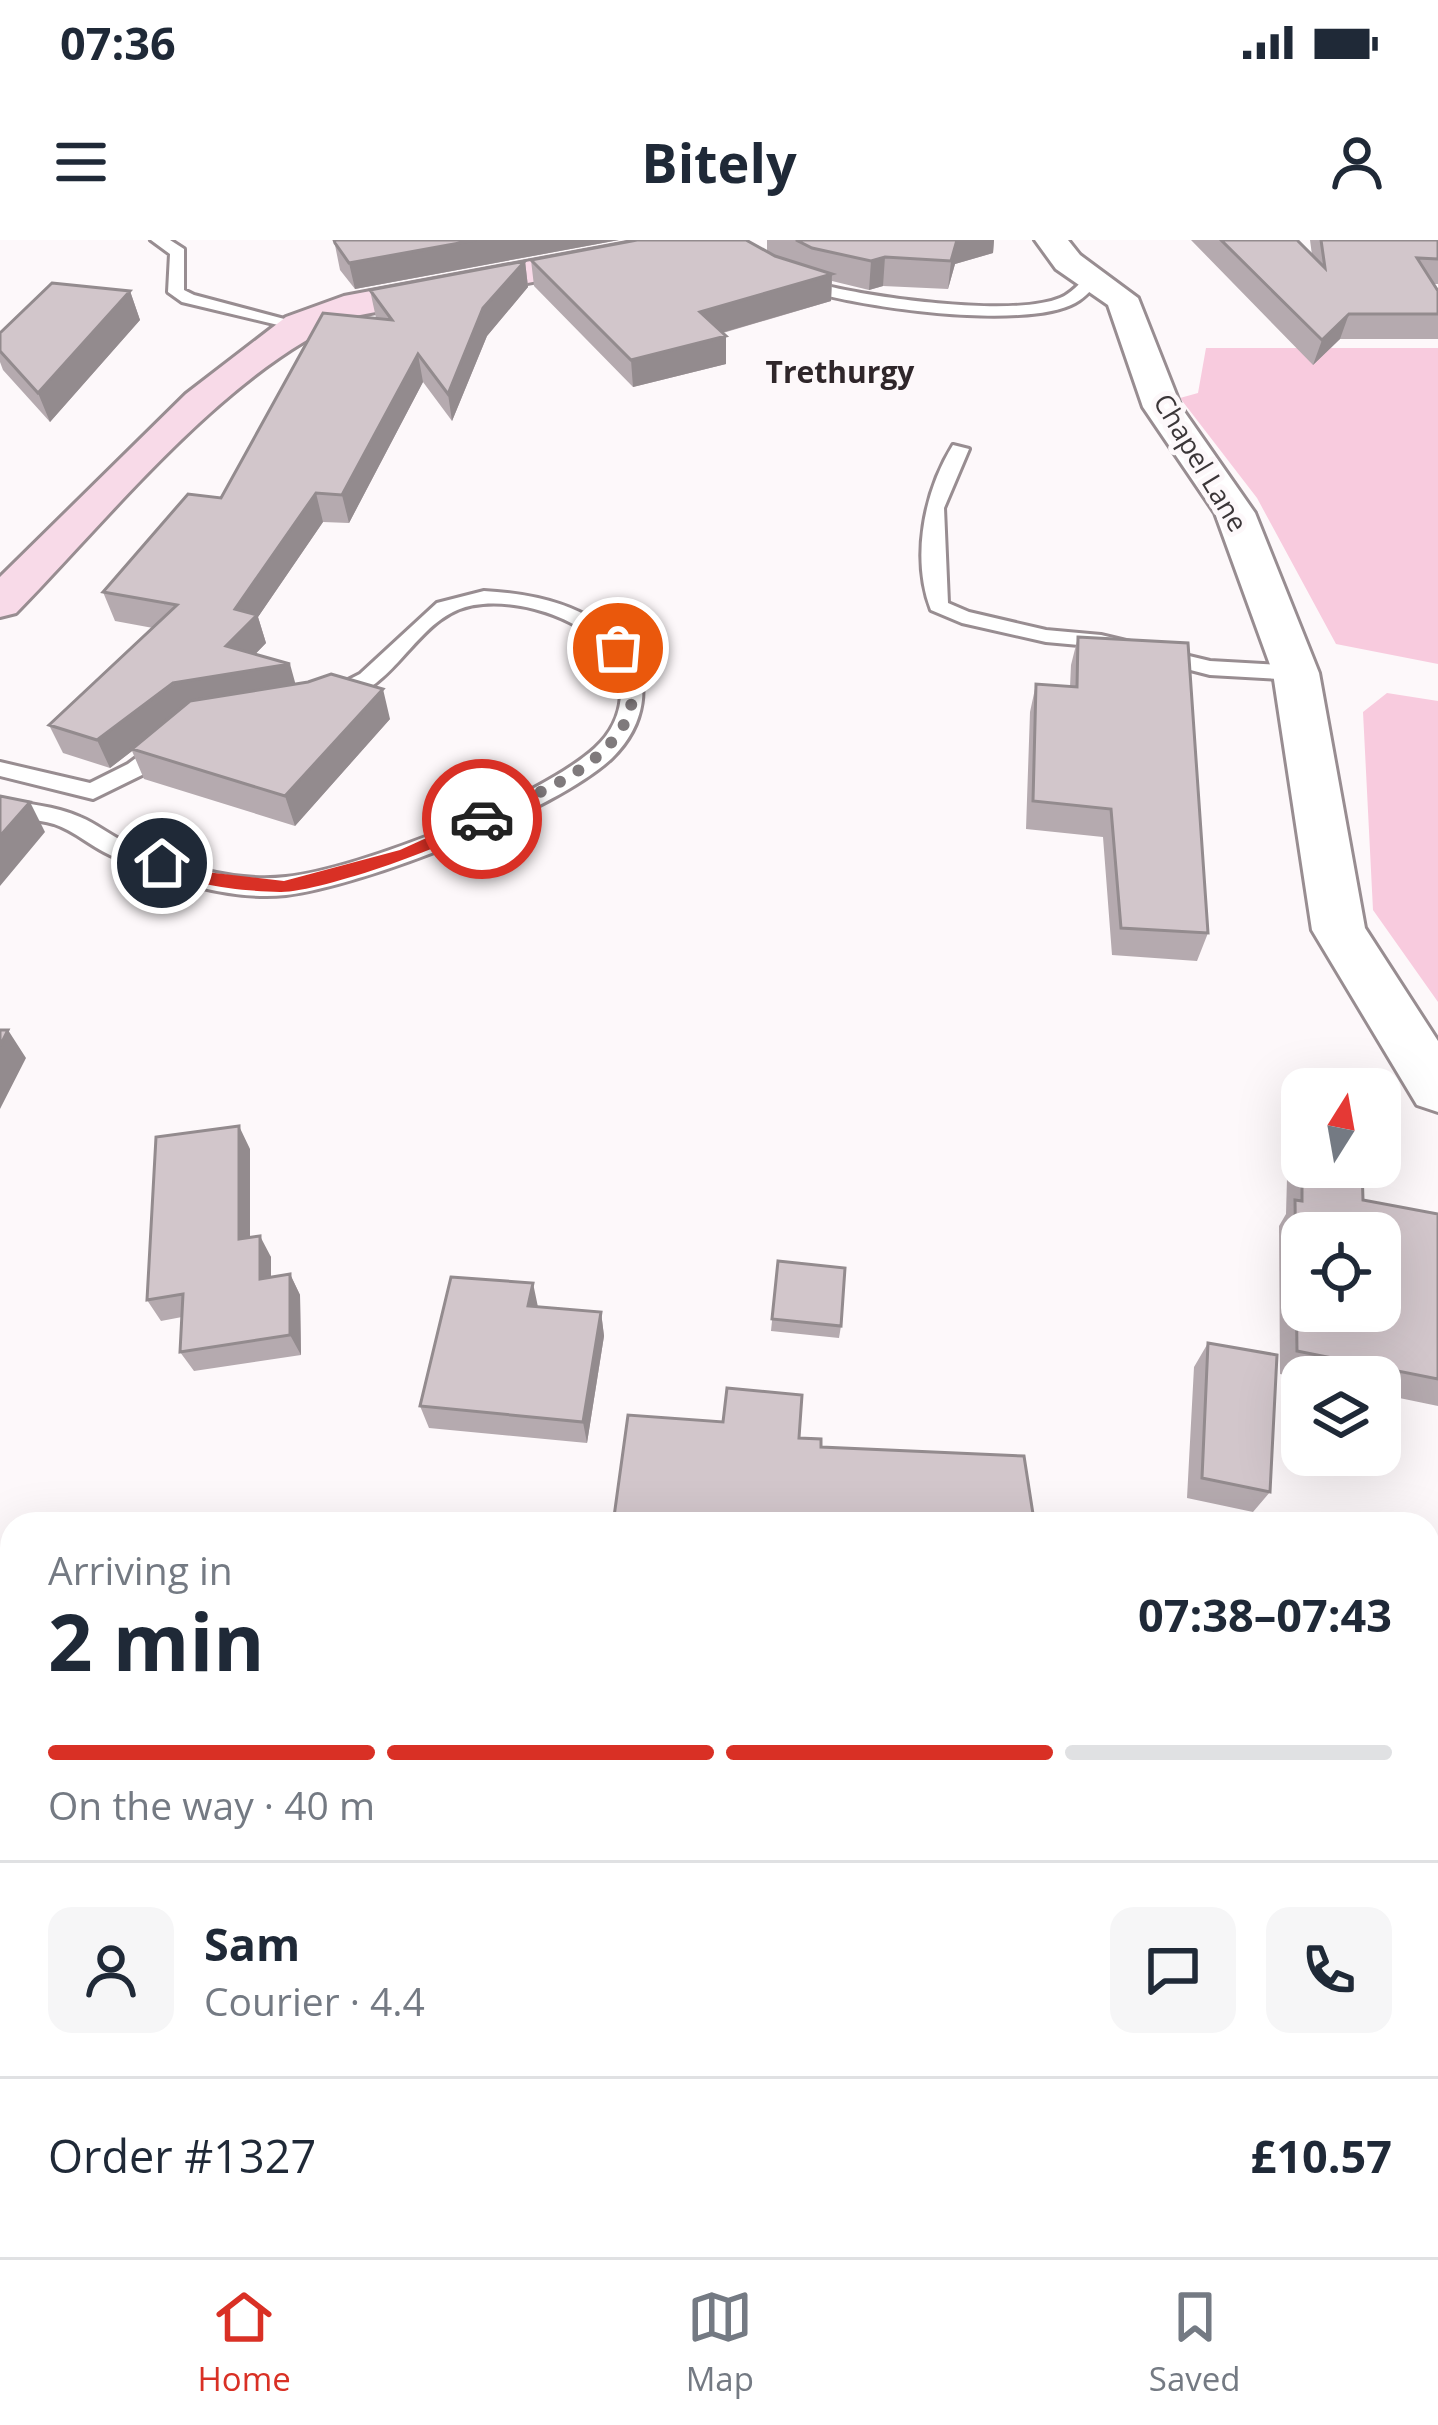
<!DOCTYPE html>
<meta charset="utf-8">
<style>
body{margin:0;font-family:"Open Sans",sans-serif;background:#f6f6f7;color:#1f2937;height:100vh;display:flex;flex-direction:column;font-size:45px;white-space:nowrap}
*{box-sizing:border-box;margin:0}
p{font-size:39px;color:#747a83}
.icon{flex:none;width:66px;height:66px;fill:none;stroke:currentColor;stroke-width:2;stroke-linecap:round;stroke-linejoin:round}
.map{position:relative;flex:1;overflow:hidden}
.details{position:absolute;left:0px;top:1272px;width:1440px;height:747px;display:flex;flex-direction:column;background:#fff;border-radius:36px 36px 0 0;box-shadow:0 12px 48px #0002}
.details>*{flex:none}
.needle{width:78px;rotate:11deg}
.tools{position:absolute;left:1281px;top:828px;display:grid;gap:24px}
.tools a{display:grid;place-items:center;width:120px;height:120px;border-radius:24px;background:#fff;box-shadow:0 12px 48px #0002;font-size:60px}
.pin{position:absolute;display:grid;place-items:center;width:102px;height:102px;color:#fff;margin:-51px;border:6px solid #fff;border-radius:50%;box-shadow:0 3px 12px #0007}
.courier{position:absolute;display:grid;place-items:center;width:120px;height:120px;margin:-60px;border:9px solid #d93025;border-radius:50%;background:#fff;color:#222;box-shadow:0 3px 15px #0007}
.summary em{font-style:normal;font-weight:700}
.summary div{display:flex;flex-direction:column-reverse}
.summary{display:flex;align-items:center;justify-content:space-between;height:204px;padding:0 48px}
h1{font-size:78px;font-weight:700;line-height:90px}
.bar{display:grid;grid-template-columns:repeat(4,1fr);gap:18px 12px;align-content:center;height:144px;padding:0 48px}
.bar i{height:15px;border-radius:9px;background:#e0e1e3}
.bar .on{background:#d93025}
.bar p{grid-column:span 4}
.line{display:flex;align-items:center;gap:30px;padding:0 48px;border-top:3px solid #e0e1e3}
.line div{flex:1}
.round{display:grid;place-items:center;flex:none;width:126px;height:126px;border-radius:24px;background:#f6f6f7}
.status{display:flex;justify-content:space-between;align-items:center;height:84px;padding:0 60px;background:#fff;direction:ltr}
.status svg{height:33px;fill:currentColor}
header{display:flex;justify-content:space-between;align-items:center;height:156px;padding:0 48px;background:#fff;font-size:54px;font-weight:700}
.dock{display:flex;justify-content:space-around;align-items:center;height:168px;border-top:3px solid #e0e1e3;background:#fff;font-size:33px;color:#747a83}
.dock a{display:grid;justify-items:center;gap:6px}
.dock .on{color:#d93025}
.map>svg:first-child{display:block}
</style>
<div class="status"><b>07:36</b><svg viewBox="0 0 49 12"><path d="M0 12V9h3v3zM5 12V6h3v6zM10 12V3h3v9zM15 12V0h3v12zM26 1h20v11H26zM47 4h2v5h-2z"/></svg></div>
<header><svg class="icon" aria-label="menu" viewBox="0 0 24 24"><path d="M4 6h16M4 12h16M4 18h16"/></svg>Bitely<svg class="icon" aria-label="person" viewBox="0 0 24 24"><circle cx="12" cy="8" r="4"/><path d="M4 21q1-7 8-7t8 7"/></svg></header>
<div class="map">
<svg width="1438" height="2017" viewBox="0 0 1438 2017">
<rect width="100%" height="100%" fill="#fdf8fa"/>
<path fill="#f8cbde" d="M1206,108H1438V424L1336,404L1257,258L1180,158L1198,153Z
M1387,453L1438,461V762L1373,670L1363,472Z"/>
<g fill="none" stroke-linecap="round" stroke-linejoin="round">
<defs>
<path id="lane" d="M151,0H170L184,9V50L194,55L307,85L299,90L182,62L168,52L170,14Z
M717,0C749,0 778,30 809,41C859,57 1012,78 1060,58C1071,54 1080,43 1088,35L1102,38C1094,47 1085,58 1075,63C1024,91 852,67 797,47C769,37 738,21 717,0Z
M953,205L969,209L944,268L948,363L969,372L1046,390L1101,395L1210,421L1296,426L1307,433L1296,440L1210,435L1101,407L1046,402L962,383L931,370C911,318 924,252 953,205Z
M484,351C534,354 589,365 624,405C655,440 644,487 612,518C556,571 363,646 286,655C229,661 161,639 110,615C90,606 75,591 54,584C36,579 18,578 0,575V559C27,564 55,566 80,577C97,584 111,596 127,603C174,625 234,643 286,637C360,629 540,558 595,508C626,480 631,434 601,404C572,376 522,361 483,364C432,367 412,415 376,443C362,454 343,459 326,464L315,457L360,434L437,363Z
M168,494L179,501L144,534L93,559L0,536V522L90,543L128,524Z"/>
<path id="street" d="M1035,0H1068L1080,15L1138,58L1181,167L1255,273L1319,433L1365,688L1438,801V872L1417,865L1312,690L1273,433L1215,273L1143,167L1108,65L1056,29Z
M12,1318V1390L0,1392V1320Z
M1428,1979L1438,1984V2017H1345L1340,2007H1428Z"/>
<path id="secondary" d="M643,0H717L712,7L700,10L355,76C229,126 111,276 16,373L0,377V337L186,154L286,77L344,56Z"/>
</defs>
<use href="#lane" stroke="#988d91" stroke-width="6"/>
<use href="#street" stroke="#988d91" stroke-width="6"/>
<use href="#secondary" stroke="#988d91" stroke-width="6"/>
<use href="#lane" fill="#fff" fill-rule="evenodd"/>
<use href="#street" fill="#fff" fill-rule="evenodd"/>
<use href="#secondary" fill="#f8dae8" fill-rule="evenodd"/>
</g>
<path fill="#b5aaaf" d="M334,0H619L355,49L340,30Z
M767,0H994L993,13L955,24L948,49L883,46L869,50L832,41L831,61L723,93L726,96V124L633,147L534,46L531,20L767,11Z
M1191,0H1297L1312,15L1310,0H1438V44H1434L1438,51V99H1340L1313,125Z
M525,21L528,47L487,96L452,181L423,142L349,283L323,282L258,377L266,403L255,414L296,444L390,479L295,586L144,539L132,511L110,528L63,513L49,485L153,388L115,381L103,352L221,258L376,78L370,50Z
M130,51L140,80L50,182L3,130L0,122V93Z
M1078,397L1208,693L1197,721L1112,715L1103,597L1026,589L1030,472L1036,444L1070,447L1071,425Z
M250,909V997L271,1017V1037L290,1034L300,1055L301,1115L194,1131L180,1112L182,1077L161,1081L147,1060Z
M1302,912L1363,960L1438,974V1166L1380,1154V1137H1302V1139L1280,1134L1279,986L1286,974L1287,938Z
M778,1021L841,1086L839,1098L771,1091Z
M538,1066L601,1072L604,1096L587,1203L429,1188L420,1166Z
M1208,1103L1270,1252L1253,1272L1187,1258L1194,1127Z
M1428,1330L1438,1333V1576L1428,1573Z"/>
<path fill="#938b8e" d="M476,0H619L355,49L349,23Z
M957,0H994L993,13L955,24L948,49L951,21Z
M885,17L883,46L869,50L871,21Z
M525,21L528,47L487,96L452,181L448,154L483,68Z
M832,34L831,61L700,99V72Z
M130,51L140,80L50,182L38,153Z
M1349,74L1340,99L1313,125L1322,100Z
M726,96V124L633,147L631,120Z
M418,114L423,142L349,283L342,255Z
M316,253L323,282L258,377L266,403L237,433L290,424L298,453L183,472L110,528L97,500L226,406L235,369Z
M383,449L390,479L295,586L285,556Z
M30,562L45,592L0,646V596Z
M8,790L26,818L0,869V806Z
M239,886L250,909V1020L239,999Z
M260,996L271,1017V1060L260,1039Z
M290,1034L300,1055L301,1115L290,1095Z
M533,1043L538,1067L528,1066Z
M601,1072L604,1096L587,1203L583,1182Z"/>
<path fill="#d2c6cb" stroke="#938b8e" stroke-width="3" fill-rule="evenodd" d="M334,0H476L349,23L335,3Z
M637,0H746L775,16L832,34L700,72L726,96L631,120L531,20Z
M796,0H957L951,21L885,17L871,21L812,8Z
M1221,0H1297L1325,28L1321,0H1438V19L1417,18L1438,51V74H1349L1322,100Z
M525,21L483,68L448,154L418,114L342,255L316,253L235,369L257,375L226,406L290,424L173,443L97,500L49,485L177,365L103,352L188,254L221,258L323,73L392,80L370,50Z
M52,43L130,51L38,153L0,111V93Z
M1078,397L1188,403L1208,693L1121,688L1111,569L1033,561L1036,444L1077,447Z
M331,434L383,449L285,556L132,509L190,461L308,442Z
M0,556L30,562L0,596Z
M0,790H8L0,806Z
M239,886V999L260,996V1039L290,1034V1095L180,1112L183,1054L147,1060L156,897Z
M1302,927H1362L1363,960L1438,974V1139L1297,1111L1295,960L1302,961ZM1302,993H1380V1071H1302Z
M778,1021L845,1028L841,1086L772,1079Z
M451,1037L533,1043L528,1066L601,1072L583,1182L420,1166Z
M1208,1103L1277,1115L1270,1252L1202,1238Z
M727,1148L802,1155L799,1198L821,1199V1207L1024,1216L1033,1274L1080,1284H613L628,1175L723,1182Z
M1428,1330L1438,1333V1556L1428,1553Z"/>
<path fill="#d93025" d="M477,575L490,579C462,603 318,653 280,652C243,651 183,646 154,623L162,618L206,632L284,641L400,610Z"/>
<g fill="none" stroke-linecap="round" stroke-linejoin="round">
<path stroke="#7f7a7c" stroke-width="12" stroke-dasharray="0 21.6" d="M482,579C539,552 638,518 633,442C633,431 623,418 618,408"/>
</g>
<g text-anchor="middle" stroke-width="10" stroke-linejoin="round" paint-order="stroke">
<g font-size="27" fill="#3b3638" stroke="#fdf8fa">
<text transform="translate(1200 223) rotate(59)" y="9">Chapel Lane</text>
</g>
<g font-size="30" font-weight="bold" fill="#2f262a" stroke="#fdf8fa">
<text x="840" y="143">Trethurgy</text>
</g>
</g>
</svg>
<div class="tools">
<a><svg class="needle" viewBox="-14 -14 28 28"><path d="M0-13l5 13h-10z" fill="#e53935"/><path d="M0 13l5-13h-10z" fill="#747a83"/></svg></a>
<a><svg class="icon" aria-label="locate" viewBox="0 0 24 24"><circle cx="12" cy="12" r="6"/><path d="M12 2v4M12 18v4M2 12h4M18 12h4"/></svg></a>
<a><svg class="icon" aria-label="layers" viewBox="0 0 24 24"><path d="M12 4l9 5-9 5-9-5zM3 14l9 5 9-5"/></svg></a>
</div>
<div class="pin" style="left:618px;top:408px;background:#ea580c"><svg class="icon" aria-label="bag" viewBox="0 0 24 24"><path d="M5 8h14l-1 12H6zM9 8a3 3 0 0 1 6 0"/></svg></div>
<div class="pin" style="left:162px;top:623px;background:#1f2937"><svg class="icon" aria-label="home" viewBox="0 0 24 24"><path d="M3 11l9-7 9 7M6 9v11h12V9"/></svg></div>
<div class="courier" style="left:482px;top:579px"><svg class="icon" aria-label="car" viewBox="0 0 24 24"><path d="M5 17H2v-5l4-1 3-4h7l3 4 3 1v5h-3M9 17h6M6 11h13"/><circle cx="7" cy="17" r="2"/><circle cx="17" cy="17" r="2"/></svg></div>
<section class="details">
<div class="summary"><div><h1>2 min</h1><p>Arriving in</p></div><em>07:38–07:43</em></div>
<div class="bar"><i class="on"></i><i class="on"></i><i class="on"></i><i></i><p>On the way · 40 m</p></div>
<div class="line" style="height:216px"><a class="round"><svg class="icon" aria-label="person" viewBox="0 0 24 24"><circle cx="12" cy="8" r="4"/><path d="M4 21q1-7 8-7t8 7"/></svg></a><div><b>Sam</b><p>Courier · 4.4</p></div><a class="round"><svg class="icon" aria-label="chat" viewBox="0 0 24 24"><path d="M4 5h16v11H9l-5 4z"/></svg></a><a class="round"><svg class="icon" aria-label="phone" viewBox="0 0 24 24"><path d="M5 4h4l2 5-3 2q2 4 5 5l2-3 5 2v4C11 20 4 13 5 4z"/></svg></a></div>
<div class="line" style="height:156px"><div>Order #1327</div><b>£10.57</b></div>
</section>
</div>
<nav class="dock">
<a class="on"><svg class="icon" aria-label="home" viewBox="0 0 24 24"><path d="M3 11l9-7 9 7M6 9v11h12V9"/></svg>Home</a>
<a><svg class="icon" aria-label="map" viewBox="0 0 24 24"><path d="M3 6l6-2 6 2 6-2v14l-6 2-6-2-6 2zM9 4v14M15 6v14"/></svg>Map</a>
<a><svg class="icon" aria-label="saved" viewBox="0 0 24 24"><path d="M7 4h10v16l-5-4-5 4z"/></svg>Saved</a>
</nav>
